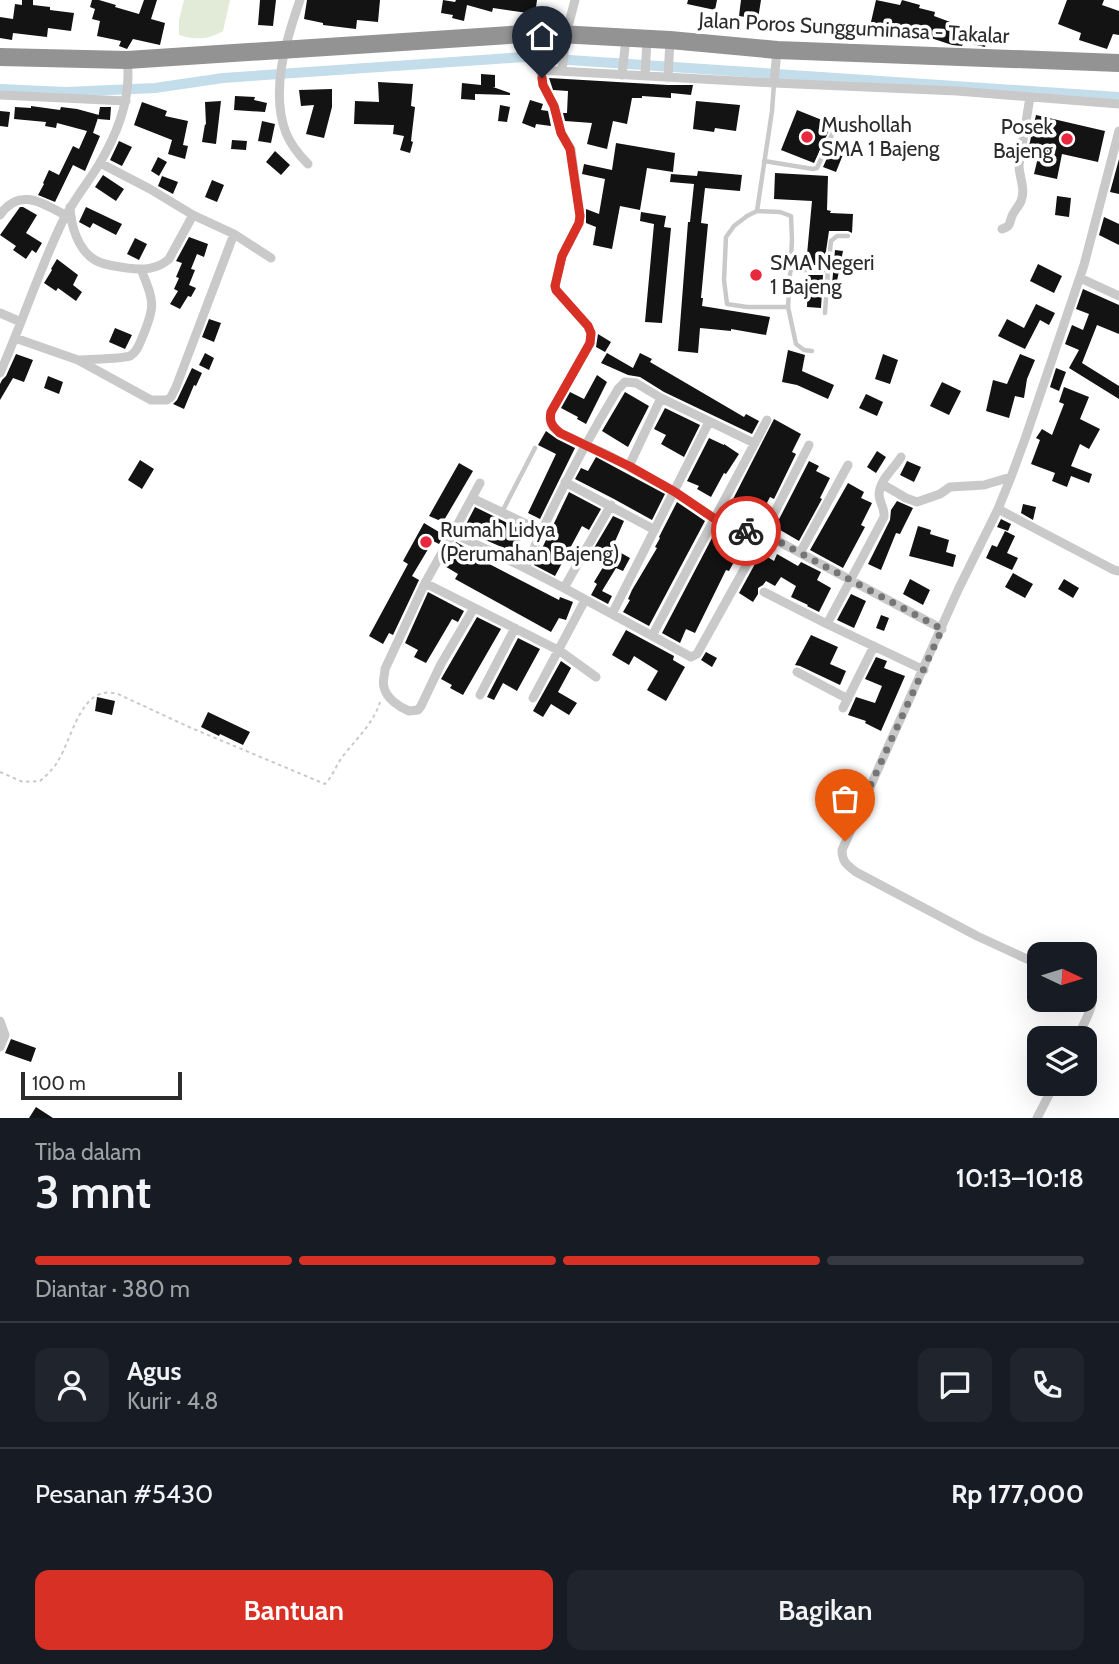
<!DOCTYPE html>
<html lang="id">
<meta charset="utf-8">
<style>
body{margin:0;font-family:Cabin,sans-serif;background:#20242c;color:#f1f3f6;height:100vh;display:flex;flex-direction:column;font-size:26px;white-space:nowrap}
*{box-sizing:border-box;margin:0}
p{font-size:23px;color:#9ea1a6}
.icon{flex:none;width:38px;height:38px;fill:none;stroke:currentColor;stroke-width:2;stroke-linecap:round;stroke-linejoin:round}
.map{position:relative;height:1118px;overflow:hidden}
.details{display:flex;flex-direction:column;background:#171b24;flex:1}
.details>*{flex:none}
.needle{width:46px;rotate:94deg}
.controls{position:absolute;left:1027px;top:942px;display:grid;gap:14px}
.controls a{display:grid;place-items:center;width:70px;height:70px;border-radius:14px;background:#171b24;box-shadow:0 7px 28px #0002;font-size:35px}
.scale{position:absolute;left:21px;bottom:18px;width:161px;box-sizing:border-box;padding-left:7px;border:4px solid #2c2c2c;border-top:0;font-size:19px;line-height:24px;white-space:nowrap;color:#2c2c2c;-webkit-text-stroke:5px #fff;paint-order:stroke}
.pin{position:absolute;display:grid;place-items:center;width:60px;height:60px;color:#fff;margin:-72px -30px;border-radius:50% 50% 50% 0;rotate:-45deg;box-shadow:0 0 7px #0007}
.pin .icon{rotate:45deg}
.courier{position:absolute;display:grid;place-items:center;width:70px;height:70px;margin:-35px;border:5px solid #d93025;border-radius:50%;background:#fff;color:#222;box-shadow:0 2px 9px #0007}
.summary em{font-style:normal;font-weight:600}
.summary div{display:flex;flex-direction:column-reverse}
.summary{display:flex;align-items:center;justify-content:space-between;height:119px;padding:0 35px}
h1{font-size:46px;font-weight:600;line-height:52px}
.bar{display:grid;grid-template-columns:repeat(4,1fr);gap:10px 7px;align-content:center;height:84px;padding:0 35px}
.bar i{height:9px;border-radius:5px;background:#363941}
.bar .active{background:#d93025}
.bar p{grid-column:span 4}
.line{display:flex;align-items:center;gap:18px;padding:0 35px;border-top:2px solid #363941}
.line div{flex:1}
.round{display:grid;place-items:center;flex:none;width:74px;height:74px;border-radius:14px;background:#20242c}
.button{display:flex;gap:14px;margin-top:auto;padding:14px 35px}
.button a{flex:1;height:80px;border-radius:14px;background:#d93025;color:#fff;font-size:28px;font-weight:600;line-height:80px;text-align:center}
.button a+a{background:#20242c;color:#f1f3f6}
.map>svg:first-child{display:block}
</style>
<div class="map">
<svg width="1119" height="1118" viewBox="0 0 1119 1118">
<rect width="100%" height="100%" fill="#fff"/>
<path fill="#e2ead8" d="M184,0H230L223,31C208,40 195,40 179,35V20Z"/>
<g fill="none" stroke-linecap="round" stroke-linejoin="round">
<path stroke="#c3ddeb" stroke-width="10" d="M0,89L66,92L155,88L223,78L524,57L1119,97"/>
</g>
<path fill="#131313" d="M22,0H33V5L50,7V10L74,13L71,31L48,28L47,37L13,33L12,40L0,38V17L13,19L15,4L22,5Z
M92,0H99L116,5L115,7L139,14L144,0H157L151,19L165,23L160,45L133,39L127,49L119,46L121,41L97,36L100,21L92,19L95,9L90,7Z
M260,0H276L273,26L258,25Z
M307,0H380L378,22L357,20L356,29L323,25V23L304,19Z
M443,0L455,2L456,0H537L535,14L493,8L492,12L467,5L464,21L452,18L453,15L441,13Z
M688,0H717L715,10L687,4Z
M741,0H761L758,19L739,16Z
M876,0L900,5L902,0L920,5L919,8L935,12L934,16L972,30L989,33L985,47L964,42L962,46L952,45L928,37V39L894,30V27L871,22Z
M1067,0H1104L1102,5L1119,11V35L1113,34L1107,49L1079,40L1081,33L1058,24Z
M481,74L495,75V87H493L510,93V95L475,94V100L461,99L462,83L481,85Z
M549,78L668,85H693L691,95L671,93V98L642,96V98H632L627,124L613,121L607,149L587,144L592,123L565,121L563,113H567L568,91L553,90Z
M378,82L413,84L411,106L415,107L411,141L413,142L410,153L400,150L404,136L393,134L394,125L354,124L355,101L379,102Z
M332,89V107L324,138L306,134L314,105L301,106L299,90Z
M235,96L255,97L254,100L267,103L265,112L234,110Z
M530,100L543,104L541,110L548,111L551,126L536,124L535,128L522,123Z
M221,101L216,144L202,142L205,124L206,125L205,102Z
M696,101L740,105L736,131L715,128L714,132L693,129Z
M142,102L167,111L165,116L188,121L183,145L188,146L185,159L168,154L172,140L134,125Z
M500,105L510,107L507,122L498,121Z
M31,106L60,110L61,107L77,109L99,115L93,133L91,132L100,136L85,171L73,165L55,202L38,195L44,184L43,183L49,170L59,175L73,146L79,149L87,131L57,123L56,128L45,126L46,122L14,119L15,107L31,108Z
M100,107H111L110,120L98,119Z
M797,110L832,124L814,163L781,150Z
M0,111L10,112L8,127L0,126Z
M1036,115L1105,131L1098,162L1062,154L1057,179L1034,174L1040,149L1029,146Z
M262,121L275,124L271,143L258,141Z
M232,140L247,141L246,150L231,149Z
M119,141L132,147L122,166L110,160Z
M616,143L675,153L673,172L647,168L640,210L620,206L612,249L593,245L596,227L586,223V209L599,214L605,179L582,174L584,164L612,170Z
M832,147L844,152L836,172L823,167Z
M275,151L290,165L281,175L266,162Z
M158,157L167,162L159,176L151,171Z
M1119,159V194L1110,192Z
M698,171L742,175L740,191L705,188L701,223L708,224L701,298H703L702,306L770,317L766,335L731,329V331L700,328L698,353L678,351L688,222H690L694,184L670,182L671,174L697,176Z
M775,173L828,176L827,210L831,211L830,213L853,214L852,233L848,231H829L824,265H806L812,201L774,199Z
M103,175L124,189L116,201L95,187Z
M162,176L178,182L173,194L158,186Z
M212,180L224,185L217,202L205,197Z
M1057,196L1071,198L1069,217L1055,215Z
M20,207H23L37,215L26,233L42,243L36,253L32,250L26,259L13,250L16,246L0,235Z
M86,207L122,224L116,235L93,223L90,228L79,222Z
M641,212L666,216L664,227L671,228L662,323L645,322L654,224L640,221Z
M1104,217L1119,224V245L1099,235Z
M189,237L208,244L204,257L197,254L191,269L195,270L189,285L196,288L191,297L188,296L180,309L170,304L178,291L174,289L179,278L176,277L182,263L176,261Z
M135,238L147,244L139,260L127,254Z
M835,250L843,251L836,286L832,285Z
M57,259L78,275L73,285L82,292L76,301L58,288L56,291L44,283L52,270L51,269Z
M1038,264L1062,276L1054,293L1030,281Z
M808,275H823L821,308L807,307Z
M1083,289L1119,305V334L1097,325L1082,363L1119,386V399L1069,368L1079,350L1065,344L1072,325L1083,330L1089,314L1076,309Z
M1036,304L1055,313L1049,325L1040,320L1025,349L998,336L1007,319L1024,328Z
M209,319L221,323L214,342L202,337Z
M115,328L132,335L125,349L109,342Z
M598,334L611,342L605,352L596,347Z
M788,350L805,355L802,371L834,385L828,399L797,385L782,382Z
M205,353L214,358L209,370L199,365Z
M607,353L633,368L640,353L652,359L650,362L744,417L746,414L759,421L752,434L664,392L640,377L628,375L601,363Z
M16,354L33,360L24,382L13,378L0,400V384L2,380L6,376Z
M883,354L898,360L890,384L875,379Z
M1020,354L1035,360L1027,379L1024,398L1015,396L1009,418L986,411L993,380L1007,384Z
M192,368L202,373L196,386L194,385L184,409L173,404L177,400Z
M1056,368L1066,372L1059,391L1050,387Z
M597,375L607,382L586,424L577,419L578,417L561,408L570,392L584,399Z
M48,376L63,382L59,394L44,388Z
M942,382L961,391L949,415L930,406Z
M1064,387L1089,397L1080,419L1100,429L1089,449L1080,444L1071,466L1092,474L1089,483L1071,476L1067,487L1052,481L1055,473L1031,464L1040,440L1036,438L1042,429L1052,435L1064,404L1059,402Z
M625,392L649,406L628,447L602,431Z
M866,394L883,402L877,416L859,408Z
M665,408L700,425L684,457L661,444L666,435L654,429Z
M774,419L801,434L792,452L796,454L774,499L770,497L757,522L729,507Z
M546,431L557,439L575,448L540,519L528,513L556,454L538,445Z
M709,438L724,445V444L739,454L726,474L724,473L711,497L697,489L699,486L687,481Z
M877,451L886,457L876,473L867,467Z
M596,457L665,494L652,520L614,499L575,479L581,468L588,471Z
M140,460L154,469L142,489L128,480Z
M809,461L819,466L816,471L830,478L820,498L822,499L799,541L775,527Z
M907,461L921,467L914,482L900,475Z
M459,463L473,471L443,522L429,516Z
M848,483L864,492L861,498L872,503L861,525L865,527L843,568L810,550Z
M569,492L601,509L589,530L582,526L555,576L534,565Z
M897,501L913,508L900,534L896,533L881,570L868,564L890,520L891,510Z
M677,502L705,521L649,626L623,612L630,600L628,599L632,590L657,548L655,547L660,538L659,537Z
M1023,504L1036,507L1033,520L1021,513Z
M475,507L524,531L515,553L463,530Z
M613,516L624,521L609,555L594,548Z
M1001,519L1011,524L1008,531L997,527Z
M424,523L444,535L439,544L433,541L412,576L419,580L393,635L389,633L383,644L369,636L408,564L403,561Z
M918,526L931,530L930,534L949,540L946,552L956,555L953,567L909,556Z
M726,531L748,539L746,543L749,546L739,563L735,560L729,571L726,570L695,633L686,629L680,643L662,633L712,538L720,543Z
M1005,531L1015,536L1007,553L1018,558L1012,570L986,558L992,545L997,547Z
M456,542L470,550L468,553L559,600L560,597L573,602L566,620L559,618L551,632L455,579L458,574L443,565Z
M614,549L630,558L623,571L616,568L602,591L612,596L608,604L591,595L597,584L594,582Z
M761,553L774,561L777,554L798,566L801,562L821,572L817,580L831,588L819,612L807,606L808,605L791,597L796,586L781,577L775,586L766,581L763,585L758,588V594L753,602L739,593Z
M1013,573L1033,584L1025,598L1005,587Z
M910,579L930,590L923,605L903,594Z
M1064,579L1079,588L1073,598L1058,589Z
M428,592L464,611L458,622L452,619L426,663L414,657L418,650L405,643Z
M851,594L866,601L854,628L837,620Z
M881,615L889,618L884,631L876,628Z
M477,617L501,629L463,695L450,688L452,685L441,679Z
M626,630L674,656L673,660L685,667L666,701L647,690L658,671L634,656L629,665L612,655Z
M811,635L838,647L830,664L846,671L840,685L800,666L795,665Z
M518,638L540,649L517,691L503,683L494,700L487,697Z
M706,652L717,658L712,667L701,660Z
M876,657L887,661L884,668L905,676L881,731L865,723L866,721L848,715L856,697L875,703L882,686L865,679Z
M561,661L571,668L558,692L577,703L569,715L551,704L543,717L533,711Z
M97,697L115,701L112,715L95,711Z
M208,712L250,732L243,745L220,734L219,736L201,727Z
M11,1039L36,1048L31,1062L5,1053Z
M36,1107L53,1118H29Z"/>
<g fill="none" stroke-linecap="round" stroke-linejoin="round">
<path stroke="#c9c9c9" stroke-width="2" stroke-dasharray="3.5 3.5" stroke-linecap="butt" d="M0,772L23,782L40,781C47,775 54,768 58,761C73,737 81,683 118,694L189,727L325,784C333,776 336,765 343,756C357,738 373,724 380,702"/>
<path stroke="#c9c9c9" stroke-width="4.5" d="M764,161L813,169L817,168L835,128
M757,211L780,212L791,216L792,240L788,307H747L727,304L724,280L726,237L734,226L747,216L757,211L772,111L774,84
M790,270H828L831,241L837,236H848
M788,307L796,344L804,350L812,351
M825,313L828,270
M502,512L535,448"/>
<path stroke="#c9c9c9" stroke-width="9" d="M300,0C286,40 270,91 286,133C291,145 299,155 308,164
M540,33V66L543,85L554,106L561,133L571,149L580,216L579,223L562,256L555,286L556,290L588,326L591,333L590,343L551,412L550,419L551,422L553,427L560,433L606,454L675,492L715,519L762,537L774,539L942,629
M540,70L774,83L957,91L1119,104
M562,71L566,34L575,0
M622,75L626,38
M645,76L647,40
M668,78L670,40
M774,83L777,50
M0,95L126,101
M100,163L150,189L193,215
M70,207C71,226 78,250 95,260C105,266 116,266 127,268C142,270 157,270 169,259L193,215L234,234L271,258
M0,215C19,187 42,203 65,215
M1002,229C1011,226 1009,224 1012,216C1014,211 1019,206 1021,201C1026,189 1019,177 1019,165L1030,97
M1080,278L1119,296
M0,313L21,322
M15,338L78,360L151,400H167L171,397L176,387L234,234
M80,360C91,359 122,359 130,356C137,352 139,345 142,338C156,305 154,302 141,269
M0,373C21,326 37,276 59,229C69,206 85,187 98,166C117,135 132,97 127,60
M661,398L636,383L625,382L618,389C583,447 552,506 525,568L564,588L691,657L697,654L762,537L809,445
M901,457C894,469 880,479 879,494C879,502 885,508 884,517L827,624L924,670
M629,466L661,398L754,443
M565,482L655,530
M480,483L453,533L525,568
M882,484L906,498L917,502L940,494L950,487L984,485L1011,477
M472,498L541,531
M998,509L1114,570L1119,571
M453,533L425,583L385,669C385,675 382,681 384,687C386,698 399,707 409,711L418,710L421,706L441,664L474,608
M800,553L848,465
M425,583L560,651L596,677
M564,588L611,505
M764,592L827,624
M612,614L709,422
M652,636L767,420
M797,672L848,699
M480,695L515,628
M533,698L585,600
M843,708L874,646
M1040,965L977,936L856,872C847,865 842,862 842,850L958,590L998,509L1011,477L1025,439L1084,265L1119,131
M0,1021L5,1035L0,1047
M1077,1038C1083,1023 1102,998 1085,987
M1037,1118L1055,1083"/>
<path stroke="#939393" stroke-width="18" d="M0,57L127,60L540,33L670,40L777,50L1119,63"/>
</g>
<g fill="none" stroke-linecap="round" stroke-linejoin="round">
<path stroke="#767676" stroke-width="7" stroke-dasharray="0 12.6" d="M746,531L774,539L942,629L845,841"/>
<path stroke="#d93025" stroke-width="9" d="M542,78L543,85L554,106L561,133L570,149L580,216L579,223L562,256L555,286L556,290L588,326L591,333L590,343L551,412C549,422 552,426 560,433L629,466L675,492L715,519L746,531"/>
</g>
<g fill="#e8283e" stroke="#fff" stroke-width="2.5">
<circle cx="807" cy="137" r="7"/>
<circle cx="1067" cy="139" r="7"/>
<circle cx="756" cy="275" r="7"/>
<circle cx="426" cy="542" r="7"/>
</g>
<g text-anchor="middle" stroke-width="7" stroke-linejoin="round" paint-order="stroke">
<g font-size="21" fill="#2c2c2c" stroke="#fff">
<text transform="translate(854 28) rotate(3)" y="7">Jalan Poros Sungguminasa - Takalar</text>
</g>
<g font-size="21" fill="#2c2c2c" stroke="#fff" text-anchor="start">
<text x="821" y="132">Mushollah<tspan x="821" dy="24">SMA 1 Bajeng</tspan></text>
<text x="1053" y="134" text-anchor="end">Posek<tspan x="1053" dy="24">Bajeng</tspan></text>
<text x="770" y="270">SMA Negeri<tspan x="770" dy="24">1 Bajeng</tspan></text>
<text x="440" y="537">Rumah Lidya<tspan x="440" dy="24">(Perumahan Bajeng)</tspan></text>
</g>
</g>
</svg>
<div class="controls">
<a><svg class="needle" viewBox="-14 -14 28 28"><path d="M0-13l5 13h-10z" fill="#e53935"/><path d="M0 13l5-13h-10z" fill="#9ea1a6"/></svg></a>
<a><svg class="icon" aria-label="layers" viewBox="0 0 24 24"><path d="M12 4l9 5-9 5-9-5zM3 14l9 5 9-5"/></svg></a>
</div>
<div class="scale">100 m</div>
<div class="pin" style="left:845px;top:841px;background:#ea580c"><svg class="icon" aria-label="bag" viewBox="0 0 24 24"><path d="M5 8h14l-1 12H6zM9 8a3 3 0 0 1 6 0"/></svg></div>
<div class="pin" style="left:542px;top:78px;background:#1f2937"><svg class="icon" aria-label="home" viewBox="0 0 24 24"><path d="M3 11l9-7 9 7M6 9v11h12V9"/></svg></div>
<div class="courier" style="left:746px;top:531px"><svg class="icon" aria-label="bike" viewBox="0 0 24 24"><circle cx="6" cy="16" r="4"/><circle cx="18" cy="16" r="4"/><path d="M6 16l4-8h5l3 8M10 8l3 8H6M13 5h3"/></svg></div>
</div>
<section class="details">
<div class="summary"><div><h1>3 mnt</h1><p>Tiba dalam</p></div><em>10:13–10:18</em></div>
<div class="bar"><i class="active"></i><i class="active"></i><i class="active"></i><i></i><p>Diantar · 380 m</p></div>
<div class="line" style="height:126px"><a class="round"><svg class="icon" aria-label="person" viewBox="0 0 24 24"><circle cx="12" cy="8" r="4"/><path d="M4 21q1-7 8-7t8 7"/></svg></a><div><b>Agus</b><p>Kurir · 4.8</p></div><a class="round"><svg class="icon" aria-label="chat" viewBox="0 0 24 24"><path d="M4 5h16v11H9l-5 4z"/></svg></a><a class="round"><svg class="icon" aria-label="phone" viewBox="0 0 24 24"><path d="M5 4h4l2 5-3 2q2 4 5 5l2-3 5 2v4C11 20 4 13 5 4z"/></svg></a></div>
<div class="line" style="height:91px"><div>Pesanan #5430</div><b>Rp 177,000</b></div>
<div class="button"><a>Bantuan</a><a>Bagikan</a></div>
</section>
